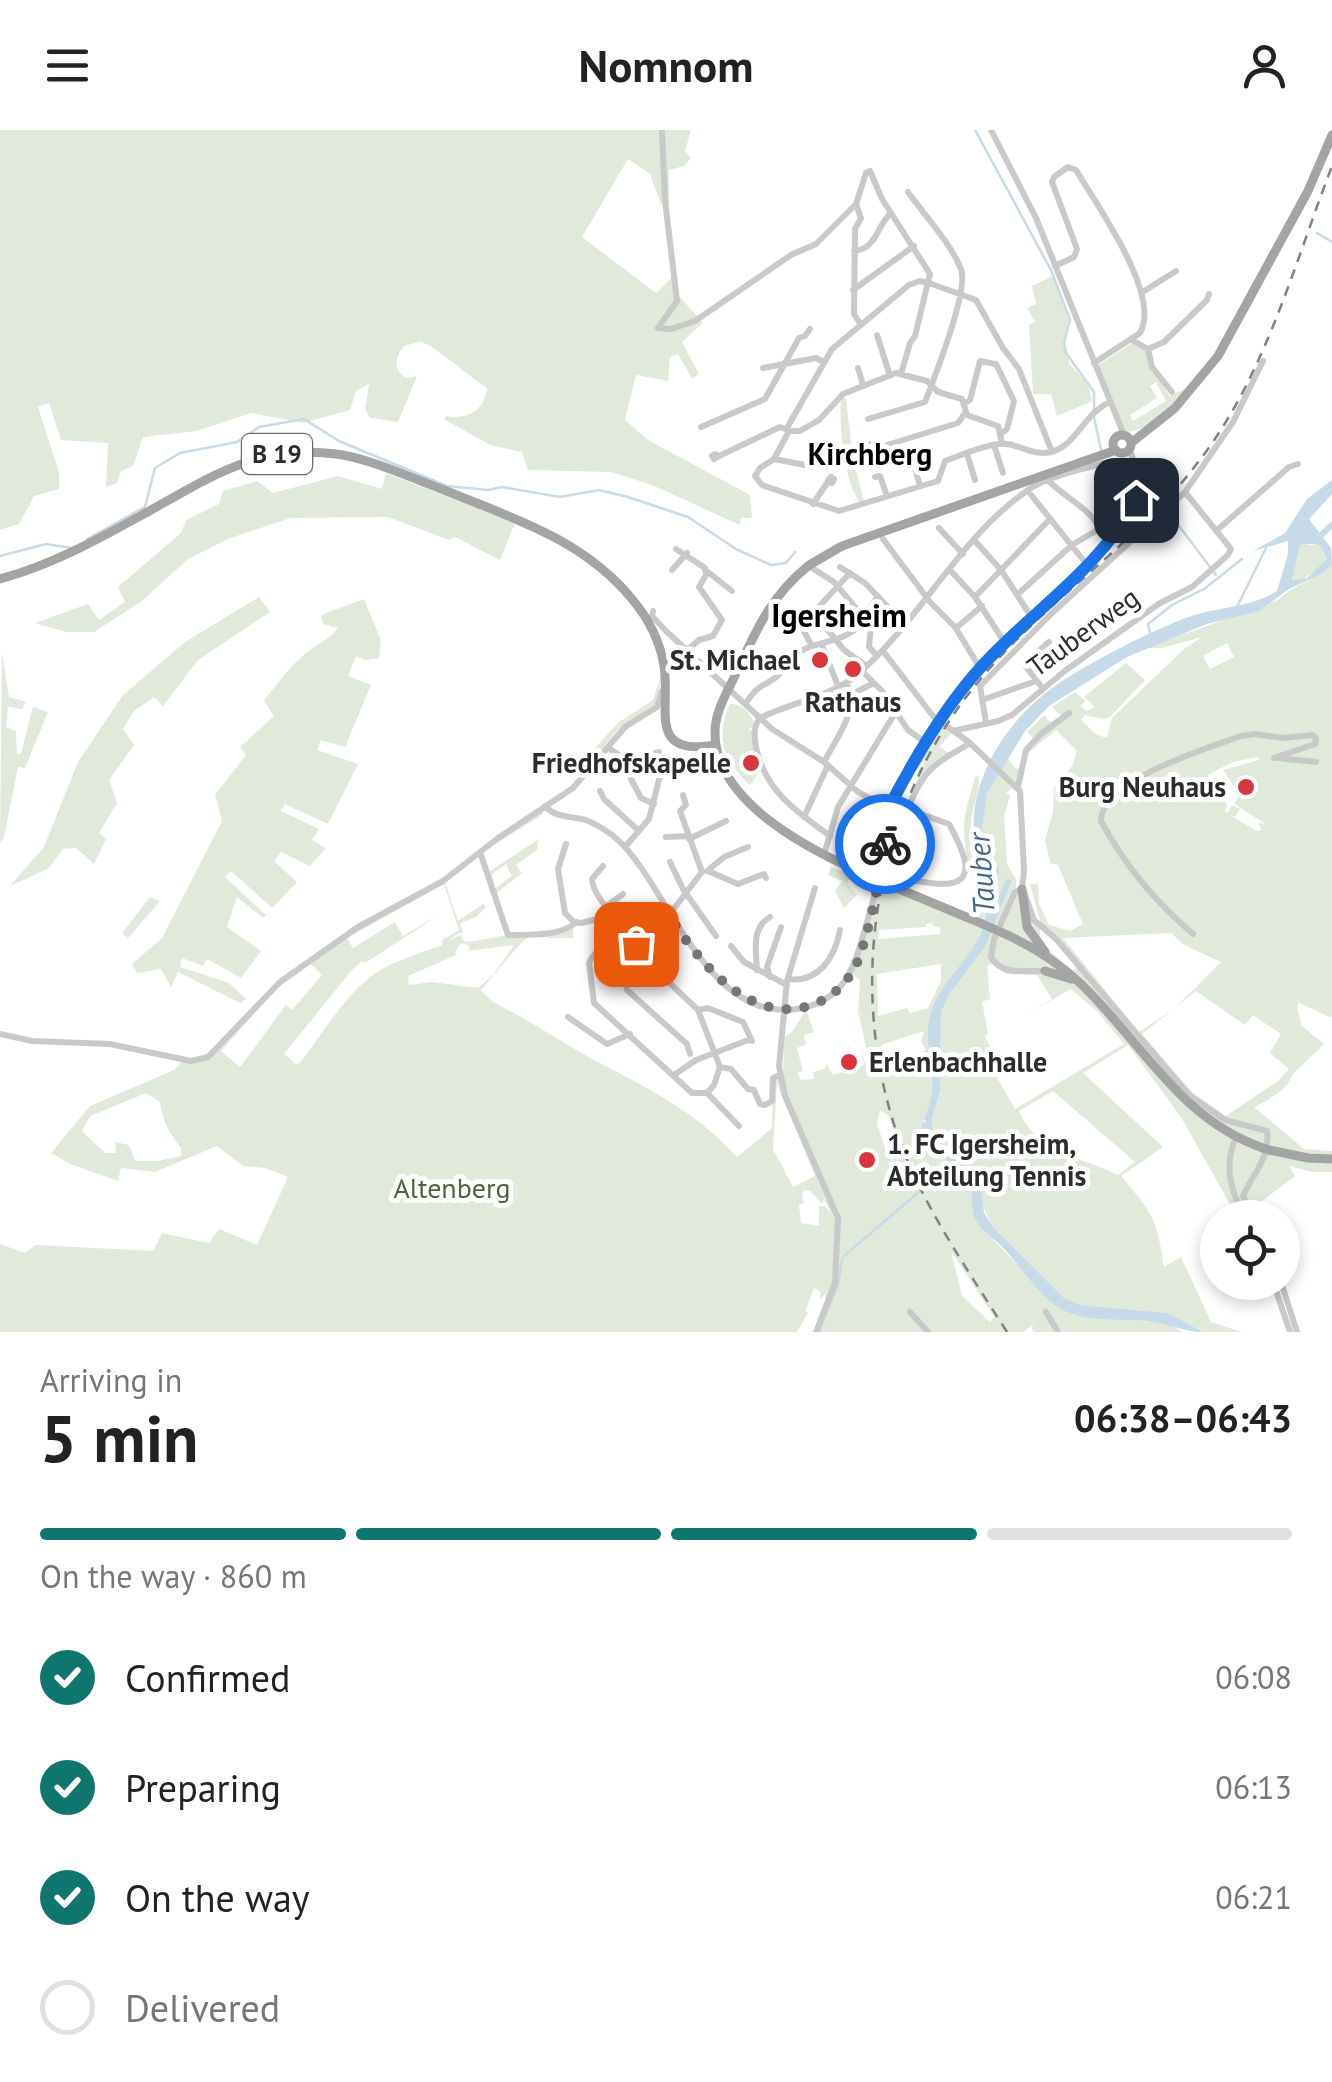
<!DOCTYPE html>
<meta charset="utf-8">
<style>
body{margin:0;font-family:"PT Sans",sans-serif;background:#f6f6f6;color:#222;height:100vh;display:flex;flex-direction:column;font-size:38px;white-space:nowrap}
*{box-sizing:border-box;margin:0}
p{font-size:32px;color:#767676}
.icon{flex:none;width:55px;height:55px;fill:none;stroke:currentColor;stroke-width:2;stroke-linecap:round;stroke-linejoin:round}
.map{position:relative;height:1202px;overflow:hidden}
.sheet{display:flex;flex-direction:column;background:#fff;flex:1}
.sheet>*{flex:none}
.fabs{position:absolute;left:1200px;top:1070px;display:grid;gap:20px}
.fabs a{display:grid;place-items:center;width:100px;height:100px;border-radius:50%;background:#fff;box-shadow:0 5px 15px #0003;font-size:50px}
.pin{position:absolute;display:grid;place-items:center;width:85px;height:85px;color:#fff;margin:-42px;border-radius:20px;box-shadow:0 5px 15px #0006}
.courier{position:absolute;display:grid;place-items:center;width:100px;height:100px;margin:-50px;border:8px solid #1a73e8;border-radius:50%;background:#fff;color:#222;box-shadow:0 2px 12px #0007}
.summary em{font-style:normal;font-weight:700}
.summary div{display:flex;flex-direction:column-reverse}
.summary{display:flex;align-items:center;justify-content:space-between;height:170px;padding:0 40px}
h1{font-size:65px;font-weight:700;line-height:75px}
.bar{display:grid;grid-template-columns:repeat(4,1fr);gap:15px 10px;align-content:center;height:120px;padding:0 40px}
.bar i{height:12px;border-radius:8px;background:#e0e0e0}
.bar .current{background:#0f766e}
.bar p{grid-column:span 4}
ol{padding:0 40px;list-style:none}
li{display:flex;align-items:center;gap:30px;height:110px}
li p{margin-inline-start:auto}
li .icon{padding:10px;border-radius:50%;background:#0f766e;color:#fff;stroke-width:4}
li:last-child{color:#767676}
li i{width:55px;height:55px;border:5px solid #e0e0e0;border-radius:50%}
header{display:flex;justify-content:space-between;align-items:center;height:130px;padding:0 40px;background:#fff;font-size:45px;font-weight:700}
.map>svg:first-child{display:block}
</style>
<header><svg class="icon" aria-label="menu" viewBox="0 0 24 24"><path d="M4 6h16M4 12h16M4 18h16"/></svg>Nomnom<svg class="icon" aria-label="person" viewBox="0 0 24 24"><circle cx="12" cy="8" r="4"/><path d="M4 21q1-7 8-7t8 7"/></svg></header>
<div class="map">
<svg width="1332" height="1202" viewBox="0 0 1332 1202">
<rect width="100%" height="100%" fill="#fff"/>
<path fill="#e1e9da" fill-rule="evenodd" d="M0,0H691L685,21L691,28L684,36L669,40V73L661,74L650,44L628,29L582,107L656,163L673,146L674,160L703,193L682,212L699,244L692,249L678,224L670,227L668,251L636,245L625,290L648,310L750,365L752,388H741L740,395L652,355L611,342L528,340L522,322L490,315L444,289L446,286C468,290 484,281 487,258C472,249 432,213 420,212C415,212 410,215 404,216C395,227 392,240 407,248L417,246L398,292L370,288L365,279L369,254L356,261L350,280L303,293L251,283L196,301L143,307L133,336L121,341L117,353L106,357L108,313L61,310L49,273L38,277L59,342V359L34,366L19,394L0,400Z
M1053,146L1068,189L1065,213L1069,233L1088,255L1092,271L1057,286L1051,264H1033L1029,195L1035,192L1027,178L1036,174L1032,156Z
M1132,213L1146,221L1151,237L1170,266L1185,259C1172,279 1153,298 1128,302L1123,298L1097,236ZM1156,252L1166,271L1133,291L1130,285L1157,268L1150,256Z
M841,268H846L853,329L864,371L859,372C843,344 839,299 841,268Z
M386,343L515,393L500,430L455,407L449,410L388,387L290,388L228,409L188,429L142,471L94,502H66L35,493L88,474L99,490L125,472L118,457L181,403L186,390L219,374L223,361L257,351L273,363L338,346L382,359Z
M1300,415H1320L1327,429L1321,437L1300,451L1292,449Z
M1332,435V888L1299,873L1297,878L1302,896L1324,914L1292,945C1288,960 1268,970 1254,977L1304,1019L1332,1021V1042H1313L1289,1036L1295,1046L1250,1080L1253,1087H1237L1181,987L1128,915L1083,943L1163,1017L1121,1046C1152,1083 1157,1087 1164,1137L1181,1127L1211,1192L1242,1202H1203L1168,1183L1081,1175L1064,1168L993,1097L959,1027L932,1009V987L940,961L941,882L949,865L985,817L996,766L980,693L987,664L1008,629L1015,638L1021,639V650L1006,663L1010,666L1004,687L1007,734L1016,749V760L1040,798V812L1073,841L1078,837L1041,794L1030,754H1037L1038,751L1039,774L1049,795L1070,801L1083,794L1058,735L1050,733L1045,710L1053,682L1054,657L1072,636L1077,621L1056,600L1027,624L1026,620L1035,610L1027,602L1044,585L1051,593L1042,601L1063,587L1052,577L1075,562L1086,571L1080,576L1087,581L1095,577L1084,567L1126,533L1145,550L1110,587L1104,589L1085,585L1081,590L1097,605L1107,608L1112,588L1183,520L1202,507L1162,518H1146L1278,470C1293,455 1315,450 1332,435ZM1227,513L1234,527L1210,539L1203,526ZM1258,627L1259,630L1223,640L1240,664L1234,674L1266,694L1258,693L1262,700L1257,701L1229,685L1235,687L1240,679L1232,675L1228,682H1225L1227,675L1207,645L1233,632ZM1171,803L1184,815L1221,832L1175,878L1139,902L1063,808ZM991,834L1006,844L1037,845L1052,869L1026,885L1071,859L1097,881L1124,914L1015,979L996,946L1002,942L985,906L988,904L982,872L990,869L987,836ZM1196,861L1245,895L1253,885L1281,904L1270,923L1289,939L1278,951L1226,986L1193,963L1142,904ZM1053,961L1135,1032L1118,1045C1084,1028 1035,1022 1019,981Z
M259,467L270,482L198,530L163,576L154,567L134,581L123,599L134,615L109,650L117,673L99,703L106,709L94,734L76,718L63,719L49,738L10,756L44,717L78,632L123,565L185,512Z
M364,469L381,510L379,528L365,530L356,526L348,546L371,555L345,617L321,610L317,620L358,634L328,694L285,674L281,681L319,699L312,710L326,718L310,736L281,722L274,731L297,752L272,778L231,741L225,747L266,785L263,788L237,767L227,797L261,821L241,848L207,829L203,836L182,828L180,837L229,853L246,869L240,873L178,842L171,857L161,839L137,843L132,834L162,808L222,691L215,665L246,625L240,617L274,586L264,571C277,554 290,536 307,522C319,513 328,510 338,498L323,494L321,485Z
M2,522L9,567L26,572L22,579L8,577L6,597L16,601L17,624L21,623L33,577L48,582L25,638L18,637L4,707L0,713Z
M661,545L658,568L652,579L617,600L581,646H573L577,631L579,643L594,619L619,592L653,570Z
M730,574C744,574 749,583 755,594L748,600L754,601C757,622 765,640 750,655C723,631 715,607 730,574Z
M939,591L953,601L939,617L953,625C918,650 914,666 900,706H897L892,722L895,724L887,748L893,752V756L975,793C981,760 965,735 964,704C963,685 970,665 975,647L979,646C980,663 970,680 971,699C973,736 997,763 981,802C961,850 926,856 931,918C931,927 929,931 934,940C934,947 935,956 933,963C929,982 913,1003 930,1019C941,1030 958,1035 967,1049C976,1062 971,1080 978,1094L1058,1176L1073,1184L1169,1194L1182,1202H1034L1031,1198L1034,1193L1024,1202H816L830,1168H826L825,1164L820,1170L821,1162L814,1158L805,1182L808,1183L797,1202H0V1114L25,1123L35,1115L153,1121L162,1103L209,1113L219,1099L257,1115L288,1047L265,1038L243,1036L217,1016L155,1042L121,1038L118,1051L70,1034L51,1023L90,976L174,940L183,930H197L213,923L268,862L291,843L358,797L443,751L545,676L542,685L486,720L483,725L487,743L539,709L537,720L516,735L522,743L495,764L509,803L548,800L549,803L573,796V808H548L544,804L530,806L521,813L481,860L493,872C529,890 561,912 596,931C651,960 695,981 737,1027L772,998L773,952L780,945L783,954L784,907L792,902L806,880L814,902L804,905L806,914L797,918L803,941L797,943L801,950L814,949L813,942L824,939L827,934L833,945L864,935L860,916L865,933L869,931L858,881L860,850L851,843L873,775L888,707L893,708L925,630L917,640L910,638ZM480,725L490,754L494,751L491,745L506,734L511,745L514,744L492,761L507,805L469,812L464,811L461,805L447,811L459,803L463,804L460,793L476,787L486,777L483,774L458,791L445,753ZM444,754L459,800L442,810V815C419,824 391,831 370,847C342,870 322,904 300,933L296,934L284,924L351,841L362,831L364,833L373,828L442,783L403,806L395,792L353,818L347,808ZM932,793L933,796L940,797V804L878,809L879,800L926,797V794ZM461,813L468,815L470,818L466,821L514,815L493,845L478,858L432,852L409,855L408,846L456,825L455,822ZM311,834L322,845L292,880L286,875L240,937L221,921L277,858ZM941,834V851L928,878L910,883L907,878L878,886L877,844ZM924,901L921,911L926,921L885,936L881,915ZM777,954L815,1046L793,1057L773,1019ZM146,963L160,972C163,992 169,1003 181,1018V1026L158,1031H135L129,1015L115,1012L116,1023H105L82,1001L90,986ZM880,980L888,985L900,1016L886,1021L877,994ZM804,1060L810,1061L822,1074L824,1069L832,1086L825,1076H819V1096L801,1093L799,1075L804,1073L802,1064ZM951,1121L994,1187L990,1192L962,1166Z
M831,737L851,745L847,753L857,765L844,778L835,761L842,751L828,745Z
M150,767L160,771L128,808L122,803Z"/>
<path fill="#c7dae8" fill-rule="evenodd" d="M1332,350V364L1309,389L1331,418L1332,435L1321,444L1289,459L1259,481L1207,494L1127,527L1049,576L1025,601L987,664L981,705L992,748L996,744L995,733L999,738L998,746L993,751L997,771L1006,749L1012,750L985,817L949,865L941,882L940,961L932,988V1009L975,1042L980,1053L984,1082L993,1097L1064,1168L1081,1175L1168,1183L1203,1202C1183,1202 1170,1194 1151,1192C1126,1188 1096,1192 1073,1184C1043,1175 1026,1142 1006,1121C998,1111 985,1104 978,1094C968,1080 976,1063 967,1049C951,1024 921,1028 922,993L926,992L924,988C941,954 927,935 928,900C929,857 973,833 984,794C992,765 980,740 975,712C965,653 1008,588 1055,556C1088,533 1145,504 1183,489C1215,476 1248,479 1277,461L1288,424V411L1253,421L1285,403L1307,369ZM1310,414L1320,415L1327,429L1307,448L1292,450L1300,415Z"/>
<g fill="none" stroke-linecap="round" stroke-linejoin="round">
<path stroke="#c7dae8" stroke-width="2.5" d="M975,0L1051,140L1070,190L1064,213L1066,223L1094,262V279
M1317,103L1332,112
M1094,287L1101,320
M1110,339L1123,351L1136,357
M1142,360L1170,384L1216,445
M87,409L145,377L155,338L180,323L237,312L259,297L304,289L339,311L447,356L488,360L502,357L560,367L599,360L628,367L688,387L736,419L771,435L786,433L795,422
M0,426L46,414L72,418
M1237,477L1266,418
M1150,503L1148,494L1172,475L1204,459L1242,429
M887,936L933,920
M931,1052L951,1032
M851,1120L920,1061
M819,1202L838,1154L842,1129L848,1122"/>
<path stroke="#c7dae8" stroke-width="6" d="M1317,409L1332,395"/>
<path stroke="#c9c9c9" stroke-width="6" d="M662,0L665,70L677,171L658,198L671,199L695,191L791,125L816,114L856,74L866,43L870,41L882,69L930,144L915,206L910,213L901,244
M991,0L1036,88L1124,305
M856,74L861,88L855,99L854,184L861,195
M854,121C878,118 876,96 891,83
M1055,136L1074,127L1077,119L1052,52L1054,47L1068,37L1076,40C1096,74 1162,165 1140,203L1094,233
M853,160L914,116
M1141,163L1176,141
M877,205L890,246
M1132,210L1148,219L1164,212L1207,170L1209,164
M1148,219L1152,237L1172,262
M763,238L816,228L824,232
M858,238L863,255
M965,273L970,270L980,231L996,234L1014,271L1007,299L1002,303
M868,289L925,272C934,249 969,159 961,139C950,112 925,86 908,62
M701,297L765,269L799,208L805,206L810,199
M787,298L832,219L909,155L920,151L929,153L976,170L1003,218L1019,239L1052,322
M1002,313L998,296L967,285L962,269L938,262L927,251L896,243L843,264L819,290L800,301H789L774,329L760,338L755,346L762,355L839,381L938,351L945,331C962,325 981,316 998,314C1015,311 1032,327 1051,322C1077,315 1083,284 1110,272
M870,314L871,320L958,293L965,283
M994,315L1003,343
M967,324L975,350
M719,326L714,329L712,326L715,324L719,326L780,297L788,300
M774,329L805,335L823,323L824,319L829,320L827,324L823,323
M914,335L920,356
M875,347L880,346L887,366
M1028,361L1088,436
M813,374L831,347L834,349L832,353L828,350
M939,398L963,424
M1216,401L1289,337L1298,334
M883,409L930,472L955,497L980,538
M975,411L1001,440L1032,488
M676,419L705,438L706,445L699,457L722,490L713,506L699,510L686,521
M809,436L834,452L871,496L869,517L877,526
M840,437L865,453L906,496
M949,439L975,467L1005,513
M672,440L687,423
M708,442L732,461
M1018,464L1072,415L1099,399C1094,381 1062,366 1048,350
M975,467L1050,389
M653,481L652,486L666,501L772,599L824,632L857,661L887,679
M815,484L844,520L866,536
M863,488L878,466
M956,498L982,476
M822,515L838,556
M812,516L801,496L850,443
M883,521L933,586L970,613L1020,661L1024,741L1022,759L1015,762L994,809L991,827C1002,846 1025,840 1045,841
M862,541L882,561L908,600L925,612
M1043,559L1024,534L1049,512
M852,564L874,553
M982,570L1036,551
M746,573C759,554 759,559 775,548C790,537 787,525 810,517C836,508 843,511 866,491
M760,588C790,573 833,566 858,544C921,490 961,404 1031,358C1052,345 1080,340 1104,333L1122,341L1134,338
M760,588C753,597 754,606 756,617C765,661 796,681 830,706
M986,593L980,556L1051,484L1185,362L1233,292L1263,231
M953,601L998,591L1012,585L1066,540L1160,473L1192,457L1228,425L1231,419L1185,362
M608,617C626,634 637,628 659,622
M1278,628L1316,632
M824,632C836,608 861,579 846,553
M630,647L641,668L654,674
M1018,657L1026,620L1041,604L1069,583
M600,661L604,669L639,701
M872,671L863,728L881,735
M545,676C555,688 572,686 586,690C598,695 609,702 618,710C668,756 706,893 797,879C848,871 855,833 867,792C874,768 881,743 885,718C886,706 885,692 887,680C891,661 913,632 924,614C940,587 961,558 983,535C1018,499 1140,404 1140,355C1139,343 1132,330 1130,318
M910,680L949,694C965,723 983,760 931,753C917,751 904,751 893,741L892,734C899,706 908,669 925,646C935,632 956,622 970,613
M804,687L828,635
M666,707L688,706
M689,709L726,691
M566,714L558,739L565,783L574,792L581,793L614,785
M625,717L649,689L662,638
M825,721L838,677L895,583
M480,722L508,805C531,805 558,807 577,792
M670,732L683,759L716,806
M603,736L592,749C593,766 612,781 619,797
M707,741L724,727L748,717
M708,741L738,754L764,744L766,748
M815,758L787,851L779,936L785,966L838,1088L835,1153L816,1202
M1023,759L1034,790L1056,809L1189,965L1225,990L1267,1001C1271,1027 1252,1045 1243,1066L1253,1088
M608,775L623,764
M635,793L637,822L698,880L720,937L714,955L707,963H692L594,873L589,833L592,827L619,797L672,781L702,742L680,681L686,675L683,665
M1193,804C1154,770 1126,737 1101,691C1101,650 1208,618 1241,606L1255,604L1283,608L1313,605L1316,608L1315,614L1274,628
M731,816L744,832L787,855
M639,825L625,841L627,860L687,914L690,924
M757,840C756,820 751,798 770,787
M770,847L767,837L781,797
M788,849C819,853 835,827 840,800
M698,880L708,878L743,892L752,911
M568,887L607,914L630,904
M0,904L32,911L110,914L191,931L208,927L280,852L358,797L443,751L498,708L573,658L625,597L657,577L662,561
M720,937L731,939L748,959L754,960L760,974L765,975L772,971L773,948L780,945
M674,945L696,930L751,909
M707,963L739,996
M1236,1007C1223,1037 1231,1059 1244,1088
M1273,1152L1290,1202
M1281,1152L1297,1202
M910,1182L928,1202
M1046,1182L1058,1202"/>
<path stroke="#a4a4a4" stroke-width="9" d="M1113 314a9 9 0 1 1 18 0a9 9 0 1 1-18 0Z
M1131,313L1175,278L1218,226L1308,61L1332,5
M811,434L842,416L1116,320
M808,436C773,464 757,498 739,537C730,558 715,579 715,602C714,674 817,724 872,747
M0,449C55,434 102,407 151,380C213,345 261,314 336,324C372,329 409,347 444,360C512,388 583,409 632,469C648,488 660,511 664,536C671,579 646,627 716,615
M892,756L971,789
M1022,759L1027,797L1045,822
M1003,803C1032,816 1058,832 1081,854C1142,912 1179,989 1263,1018
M1045,841L1071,849
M1269,1020L1308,1028L1332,1029"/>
<path stroke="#818181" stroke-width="2.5" stroke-dasharray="10 8" stroke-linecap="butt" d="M1007,1202C969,1142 925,1079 900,1012C842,852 876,665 990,538C1055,464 1140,410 1199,331C1265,246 1294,135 1332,36"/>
<path stroke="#a4a4a4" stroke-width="9" d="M808,436L811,434
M872,747L892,756
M971,789L1003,803
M1263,1018L1269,1020"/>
</g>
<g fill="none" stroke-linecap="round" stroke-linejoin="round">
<path stroke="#767676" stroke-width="10" stroke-dasharray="0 18" d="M636,814L634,793L667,782C696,828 748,897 812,875C829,869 843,857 853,841C866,820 881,742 885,714"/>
<path stroke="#1a73e8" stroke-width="12" d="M885,714C888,672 892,672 911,637C931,602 954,567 981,537C1033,480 1100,439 1136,370"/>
</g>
<g fill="#d9373e" stroke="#fff" stroke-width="4">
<circle cx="820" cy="530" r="10"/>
<circle cx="853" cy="539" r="10"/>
<circle cx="751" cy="633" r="10"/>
<circle cx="1246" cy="657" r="10"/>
<circle cx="849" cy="932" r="10"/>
<circle cx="867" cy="1030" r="10"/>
</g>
<g text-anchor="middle" stroke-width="10" stroke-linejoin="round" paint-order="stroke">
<rect fill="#fff" stroke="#6b6b6b" stroke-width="2.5" x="242" y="304" width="70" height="40" rx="8"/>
<g font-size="25" font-weight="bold" fill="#2c2c2c">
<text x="277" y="333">B 19</text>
</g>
<g font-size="28" fill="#2c2c2c" stroke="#fff">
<text transform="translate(1083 502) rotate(-36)" y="10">Tauberweg</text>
</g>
<g font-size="28" font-weight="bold" fill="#2c2c2c" stroke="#fff" text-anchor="end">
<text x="800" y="540">St. Michael</text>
<text x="853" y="582" text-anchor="middle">Rathaus</text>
<text x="731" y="643">Friedhofskapelle</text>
<text x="1226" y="667">Burg Neuhaus</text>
<text x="869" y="942" text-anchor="start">Erlenbachhalle</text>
<text x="887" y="1024" text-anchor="start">1. FC Igersheim,<tspan x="887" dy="32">Abteilung Tennis</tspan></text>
</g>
<g font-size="28" fill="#4e643d" stroke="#fff">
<text x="452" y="1068">Altenberg</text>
</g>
<g font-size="30" font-weight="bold" fill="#000" stroke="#fff">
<text x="870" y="335">Kirchberg</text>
</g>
<g font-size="30" font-style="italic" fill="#406988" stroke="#fff">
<text transform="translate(982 744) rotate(-94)" y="10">Tauber</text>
</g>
<g font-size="32" font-weight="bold" fill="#000" stroke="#fff">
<text x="839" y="497">Igersheim</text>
</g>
</g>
</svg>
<div class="fabs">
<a><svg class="icon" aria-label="locate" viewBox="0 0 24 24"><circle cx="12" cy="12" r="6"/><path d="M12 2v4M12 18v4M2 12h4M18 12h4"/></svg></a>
</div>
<div class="pin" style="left:636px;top:814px;background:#ea580c"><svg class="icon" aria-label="bag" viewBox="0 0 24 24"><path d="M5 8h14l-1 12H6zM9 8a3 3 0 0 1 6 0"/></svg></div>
<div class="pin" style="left:1136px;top:370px;background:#1f2937"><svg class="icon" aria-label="home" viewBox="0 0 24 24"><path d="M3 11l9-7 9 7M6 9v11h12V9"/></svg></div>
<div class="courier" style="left:885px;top:714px"><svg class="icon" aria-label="bike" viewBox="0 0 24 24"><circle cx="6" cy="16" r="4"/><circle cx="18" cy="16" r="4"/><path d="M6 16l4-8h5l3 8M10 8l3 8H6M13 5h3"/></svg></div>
</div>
<section class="sheet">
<div class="summary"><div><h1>5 min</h1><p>Arriving in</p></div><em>06:38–06:43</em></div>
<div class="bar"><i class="current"></i><i class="current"></i><i class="current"></i><i></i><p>On the way · 860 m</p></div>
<ol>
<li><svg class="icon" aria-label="check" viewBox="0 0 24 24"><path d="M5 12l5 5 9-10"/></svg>Confirmed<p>06:08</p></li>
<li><svg class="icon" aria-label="check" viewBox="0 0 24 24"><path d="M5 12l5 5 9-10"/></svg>Preparing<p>06:13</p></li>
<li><svg class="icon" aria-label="check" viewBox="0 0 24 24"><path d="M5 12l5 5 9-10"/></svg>On the way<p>06:21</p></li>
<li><i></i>Delivered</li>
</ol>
</section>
